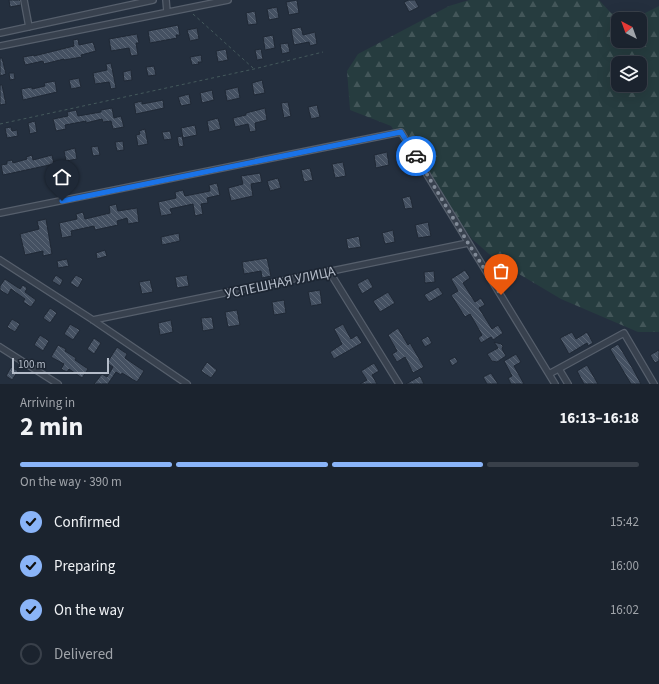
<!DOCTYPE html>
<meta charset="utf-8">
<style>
body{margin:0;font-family:"Source Sans 3",sans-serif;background:#242b36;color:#f1f3f6;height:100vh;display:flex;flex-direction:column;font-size:15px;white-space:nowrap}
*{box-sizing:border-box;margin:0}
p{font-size:13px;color:#a0a4aa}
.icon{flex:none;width:22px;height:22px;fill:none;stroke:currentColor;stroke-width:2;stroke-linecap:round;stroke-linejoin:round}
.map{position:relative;height:384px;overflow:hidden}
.side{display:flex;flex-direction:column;background:#1b232e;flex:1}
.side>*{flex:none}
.needle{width:26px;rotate:319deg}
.buttons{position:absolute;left:611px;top:12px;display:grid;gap:8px}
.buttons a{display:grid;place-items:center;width:36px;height:36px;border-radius:8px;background:#1b232e;box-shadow:0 4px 16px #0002,0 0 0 1px #39404a;font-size:20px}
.scale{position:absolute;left:12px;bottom:10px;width:97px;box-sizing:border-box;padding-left:4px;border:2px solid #b4bcc9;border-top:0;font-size:11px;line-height:14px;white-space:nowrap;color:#b4bcc9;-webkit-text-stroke:3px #1d2633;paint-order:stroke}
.pin{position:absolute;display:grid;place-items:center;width:34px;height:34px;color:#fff;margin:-41px -17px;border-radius:50% 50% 50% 0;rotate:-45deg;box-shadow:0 0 4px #0007}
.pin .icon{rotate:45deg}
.courier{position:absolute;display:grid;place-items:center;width:40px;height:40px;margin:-20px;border:3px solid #1a73e8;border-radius:50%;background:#fff;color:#222;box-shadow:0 1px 5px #0007}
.overview em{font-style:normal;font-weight:700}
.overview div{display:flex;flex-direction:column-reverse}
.overview{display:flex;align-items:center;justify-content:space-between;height:68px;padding:0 20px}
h1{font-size:26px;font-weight:700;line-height:30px}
.bar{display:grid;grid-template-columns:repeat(4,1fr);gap:6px 4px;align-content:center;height:48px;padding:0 20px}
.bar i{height:5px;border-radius:3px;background:#39404a}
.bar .selected{background:#8ab4f8}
.bar p{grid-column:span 4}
ol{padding:0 20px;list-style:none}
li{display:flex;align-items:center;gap:12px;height:44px}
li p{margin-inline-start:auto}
li .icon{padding:4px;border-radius:50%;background:#8ab4f8;color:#111;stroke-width:4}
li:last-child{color:#a0a4aa}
li i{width:22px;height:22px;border:2px solid #39404a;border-radius:50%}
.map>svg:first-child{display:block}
</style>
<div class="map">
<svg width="659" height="384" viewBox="0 0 659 384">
<defs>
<pattern id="forest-firs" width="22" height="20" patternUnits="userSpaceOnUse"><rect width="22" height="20" fill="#263c3f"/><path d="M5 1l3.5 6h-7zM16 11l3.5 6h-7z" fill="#435659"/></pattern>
<pattern id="building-back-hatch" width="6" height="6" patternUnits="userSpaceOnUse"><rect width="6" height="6" fill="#455162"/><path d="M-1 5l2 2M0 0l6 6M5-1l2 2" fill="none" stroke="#5d6877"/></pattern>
</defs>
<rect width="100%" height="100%" fill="#242f3e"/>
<path fill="url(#forest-firs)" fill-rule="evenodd" d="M469,0H599L611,13L629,19H618V41H640V19H633L659,6V332H638L561,299L497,261L472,239L391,126L350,110L347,71L358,54L449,6ZM618,63H640V85H618Z"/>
<path fill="url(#building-back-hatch)" stroke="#1f2835" d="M9,0H20L21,5L10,7Z
M297,0L299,13L289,15L286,2Z
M409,0H415L419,7L409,12L404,2Z
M277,7L279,18L269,20L267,9Z
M255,11L257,24L248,25L246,13Z
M178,25L180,35H176L177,38L150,43L148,31Z
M301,27L303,35L315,32L317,44L310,46L309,42L294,45L291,29Z
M197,28L199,39L190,41L187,30Z
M137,34L139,43H136L138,55L131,56L129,48L111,51L109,39Z
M273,35L275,48L265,50L263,37Z
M78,39L79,45L93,42L96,51L81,55L82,57L64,60V59L44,64L43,61L25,65L23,57L34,55V56L74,46L73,40Z
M288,43L290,52L282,54L280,44Z
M226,49L228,60L218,62L216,51Z
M261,49L263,59L257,60L255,50Z
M201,55L202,62H198L199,64L192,65L190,57Z
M0,58H2L6,74L0,76Z
M111,63L116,88L111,89L109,82L95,84L93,73L107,70L106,64Z
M154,66L156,75L148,76L146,67Z
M131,70L132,80L124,81L123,72Z
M9,73H14L15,79L10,80Z
M79,78L81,87L71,89L69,80Z
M262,80L265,93L254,95L252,83Z
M55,81L57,92L23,100L21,89L32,87V89L45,86L44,83Z
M0,85H2L6,104L0,105Z
M238,87L240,98L227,101L225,90Z
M212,90L214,100L202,103L200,93Z
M189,94L191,104L181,106L178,97Z
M163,100L164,108L136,114L134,103L142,101V104Z
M288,102L291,116L284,118L281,103Z
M317,105L320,117L311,119L308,107Z
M112,108L114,118L121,116L124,127L113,129L111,121L103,122L102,119L86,123V121L65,125L66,129L56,131L53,119L68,116L67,112L76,110L78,116L101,112V110Z
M265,108L267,120L255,123L256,131L250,132L248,124L235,127L233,118L246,115V113Z
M218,118L221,129L209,132L207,121Z
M35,121L37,132L30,134L28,123Z
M195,125L197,135L183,138L181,128Z
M11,127L12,131L17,130L18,136L7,138L5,128Z
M145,129L148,144L138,146L136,135L140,134L139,131Z
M170,131L172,139L164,140L162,132Z
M182,136L184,146L179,147L177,137Z
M123,141L124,150L117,151L115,142Z
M98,146L100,155L93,156L91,147Z
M75,148L77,159L66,161L64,151Z
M387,152L389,165L376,168L374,155Z
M32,155L33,160L52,155L54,164L3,175L1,165L7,164V161L12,160L13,163L27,159L26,157Z
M343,162L346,176L335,178L332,164Z
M310,168L313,180L304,182L301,170Z
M260,173L262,182L251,184L253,196L231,201L228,188L243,184L241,176Z
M278,178L281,188L270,191L267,181Z
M217,183L220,195L207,198L208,203L201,204L203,214L195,216L193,204L170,209L172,214L161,216L158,202L176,198L175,192L183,190L185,196L210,191L209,185Z
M410,196L413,208L405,209L402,198Z
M116,204L118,211L137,208L139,222L128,224L127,218L117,221L118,225L95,230L94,226L71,231L72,236L62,238L59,223L77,219L76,214L83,212L85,219L110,213L109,206Z
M46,219L52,254L43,256V251L25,255L20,234L39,229L37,221Z
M428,222L431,236L418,238L415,225Z
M393,230L395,242L385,244L382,233Z
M179,233L180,241L162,245L161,237Z
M359,236L361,247L348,249L346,239Z
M105,250L107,256L97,259L96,253Z
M267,258L271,276L262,278L261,271L244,274L242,262Z
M67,259L69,266L58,268L57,261Z
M465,270L470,278L463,283L475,302L481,298L485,305L479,308L492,329L498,325L503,333L493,340L491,337L481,343L478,338L482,335L470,314L465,317L451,295L458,291L451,279Z
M434,271L435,282L425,283L424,272Z
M56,275L63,280L60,286L52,281Z
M76,275L83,279L78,288L70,283Z
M187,275L189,286L177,288L175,277Z
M368,278L373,287L362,294L357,284Z
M5,279L20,289L23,285L27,288L25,292L36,300L31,307L23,302L25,299L11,289L8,295L0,290V286Z
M150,280L153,292L142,294L139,282Z
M438,287L443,294L429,302L424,295Z
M320,290L322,304L311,306L308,292Z
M388,292L395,303L380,312L373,301Z
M284,300L286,313L274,315L272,302Z
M50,308L57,313L50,323L43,318Z
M237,310L240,325L228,327L225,312Z
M212,317L214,329L203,331L201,318Z
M12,319L20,324L15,332L7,327Z
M171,320L173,332L160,335L158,323Z
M70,324L80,330L73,340L64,334Z
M343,324L351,339L357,335L362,343L334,359L330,352L342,344L334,329Z
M398,328L408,345L410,343L424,367L413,373L405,357L397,362L392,354L397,351L388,335Z
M572,332L576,339L587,332L593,343L588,346L587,343L569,354L560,338Z
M40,335L49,341L43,351L34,345Z
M428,336L432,343L425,347L421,340Z
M94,338L101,343L94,354L87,349Z
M494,342L501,344L503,346L502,349L506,356L497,362L492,361L487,354L498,348Z
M618,344L633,369L641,384H631L610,349Z
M58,345L66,349L65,351L76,358L75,360L88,369L82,378L69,369L67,372L61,369L64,364L51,357Z
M117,347L127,354L125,358L144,371L137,382L122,373L121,375L116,372L108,384H94L102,374L107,377L113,367L107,363Z
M659,350V361L655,363L650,355Z
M516,354L521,362L514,366L524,384H511L508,378L512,376L504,361Z
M455,357L458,362L452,366L449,360Z
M207,362L217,370L211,378L201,371Z
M374,363L379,371L372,375L377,384H360L367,380L361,371Z
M587,365L598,384H584L577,371Z
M11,367L18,371L12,380L6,376Z
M491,373L498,384H487L483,377Z
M420,376L424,384H406Z"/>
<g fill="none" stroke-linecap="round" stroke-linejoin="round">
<defs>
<path id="street" d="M24,0L29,27
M166,0L167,12
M0,33L153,0
M0,46L228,0
M0,213L401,132C452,216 504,300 555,384
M0,260L93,320L187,384
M329,271L399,384
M93,320L468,243
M0,347L58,384
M559,369L568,384
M549,374L624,333L654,384"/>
</defs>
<use href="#street" stroke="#565f6c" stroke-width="8"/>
<path stroke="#44595c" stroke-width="1" stroke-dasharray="3 3" stroke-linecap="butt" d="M193,14L253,68
M0,124L254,69L323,52"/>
<use href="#street" stroke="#38414e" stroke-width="5.5"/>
</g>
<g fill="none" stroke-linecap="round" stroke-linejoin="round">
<path stroke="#828b98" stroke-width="4" stroke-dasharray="0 7.2" d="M416,156L468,243L501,295"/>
<path stroke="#1a73e8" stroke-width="5" d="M62,201L401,132L416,156"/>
</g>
<g text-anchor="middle" stroke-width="3.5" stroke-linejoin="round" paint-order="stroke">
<g font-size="14" fill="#b4bcc9" stroke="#1d2633">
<text transform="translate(280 282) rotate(-12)" y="5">УСПЕШНАЯ УЛИЦА</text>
</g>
</g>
</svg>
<div class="buttons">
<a><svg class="needle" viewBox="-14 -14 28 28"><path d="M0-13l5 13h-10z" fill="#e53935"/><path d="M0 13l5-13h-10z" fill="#a0a4aa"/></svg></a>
<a><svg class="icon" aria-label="layers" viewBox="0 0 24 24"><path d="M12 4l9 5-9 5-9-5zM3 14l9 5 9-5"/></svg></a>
</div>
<div class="scale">100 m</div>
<div class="pin" style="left:501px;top:295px;background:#ea580c"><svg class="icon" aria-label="bag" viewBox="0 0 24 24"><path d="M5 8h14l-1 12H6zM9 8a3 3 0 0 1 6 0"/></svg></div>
<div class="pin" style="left:62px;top:201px;background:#1f2937"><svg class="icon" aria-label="home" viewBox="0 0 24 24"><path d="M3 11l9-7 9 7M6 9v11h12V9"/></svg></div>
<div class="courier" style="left:416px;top:156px"><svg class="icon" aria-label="car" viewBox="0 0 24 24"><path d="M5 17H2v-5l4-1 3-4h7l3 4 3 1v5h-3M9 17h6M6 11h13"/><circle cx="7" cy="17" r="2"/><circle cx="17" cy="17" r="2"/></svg></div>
</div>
<section class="side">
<div class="overview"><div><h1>2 min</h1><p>Arriving in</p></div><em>16:13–16:18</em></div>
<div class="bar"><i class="selected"></i><i class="selected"></i><i class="selected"></i><i></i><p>On the way · 390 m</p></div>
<ol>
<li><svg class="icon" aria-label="check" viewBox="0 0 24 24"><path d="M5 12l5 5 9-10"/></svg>Confirmed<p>15:42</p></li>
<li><svg class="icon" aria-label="check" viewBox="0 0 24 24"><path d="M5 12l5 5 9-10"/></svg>Preparing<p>16:00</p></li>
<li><svg class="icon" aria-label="check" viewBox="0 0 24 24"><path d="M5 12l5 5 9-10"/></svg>On the way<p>16:02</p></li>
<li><i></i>Delivered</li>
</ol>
</section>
